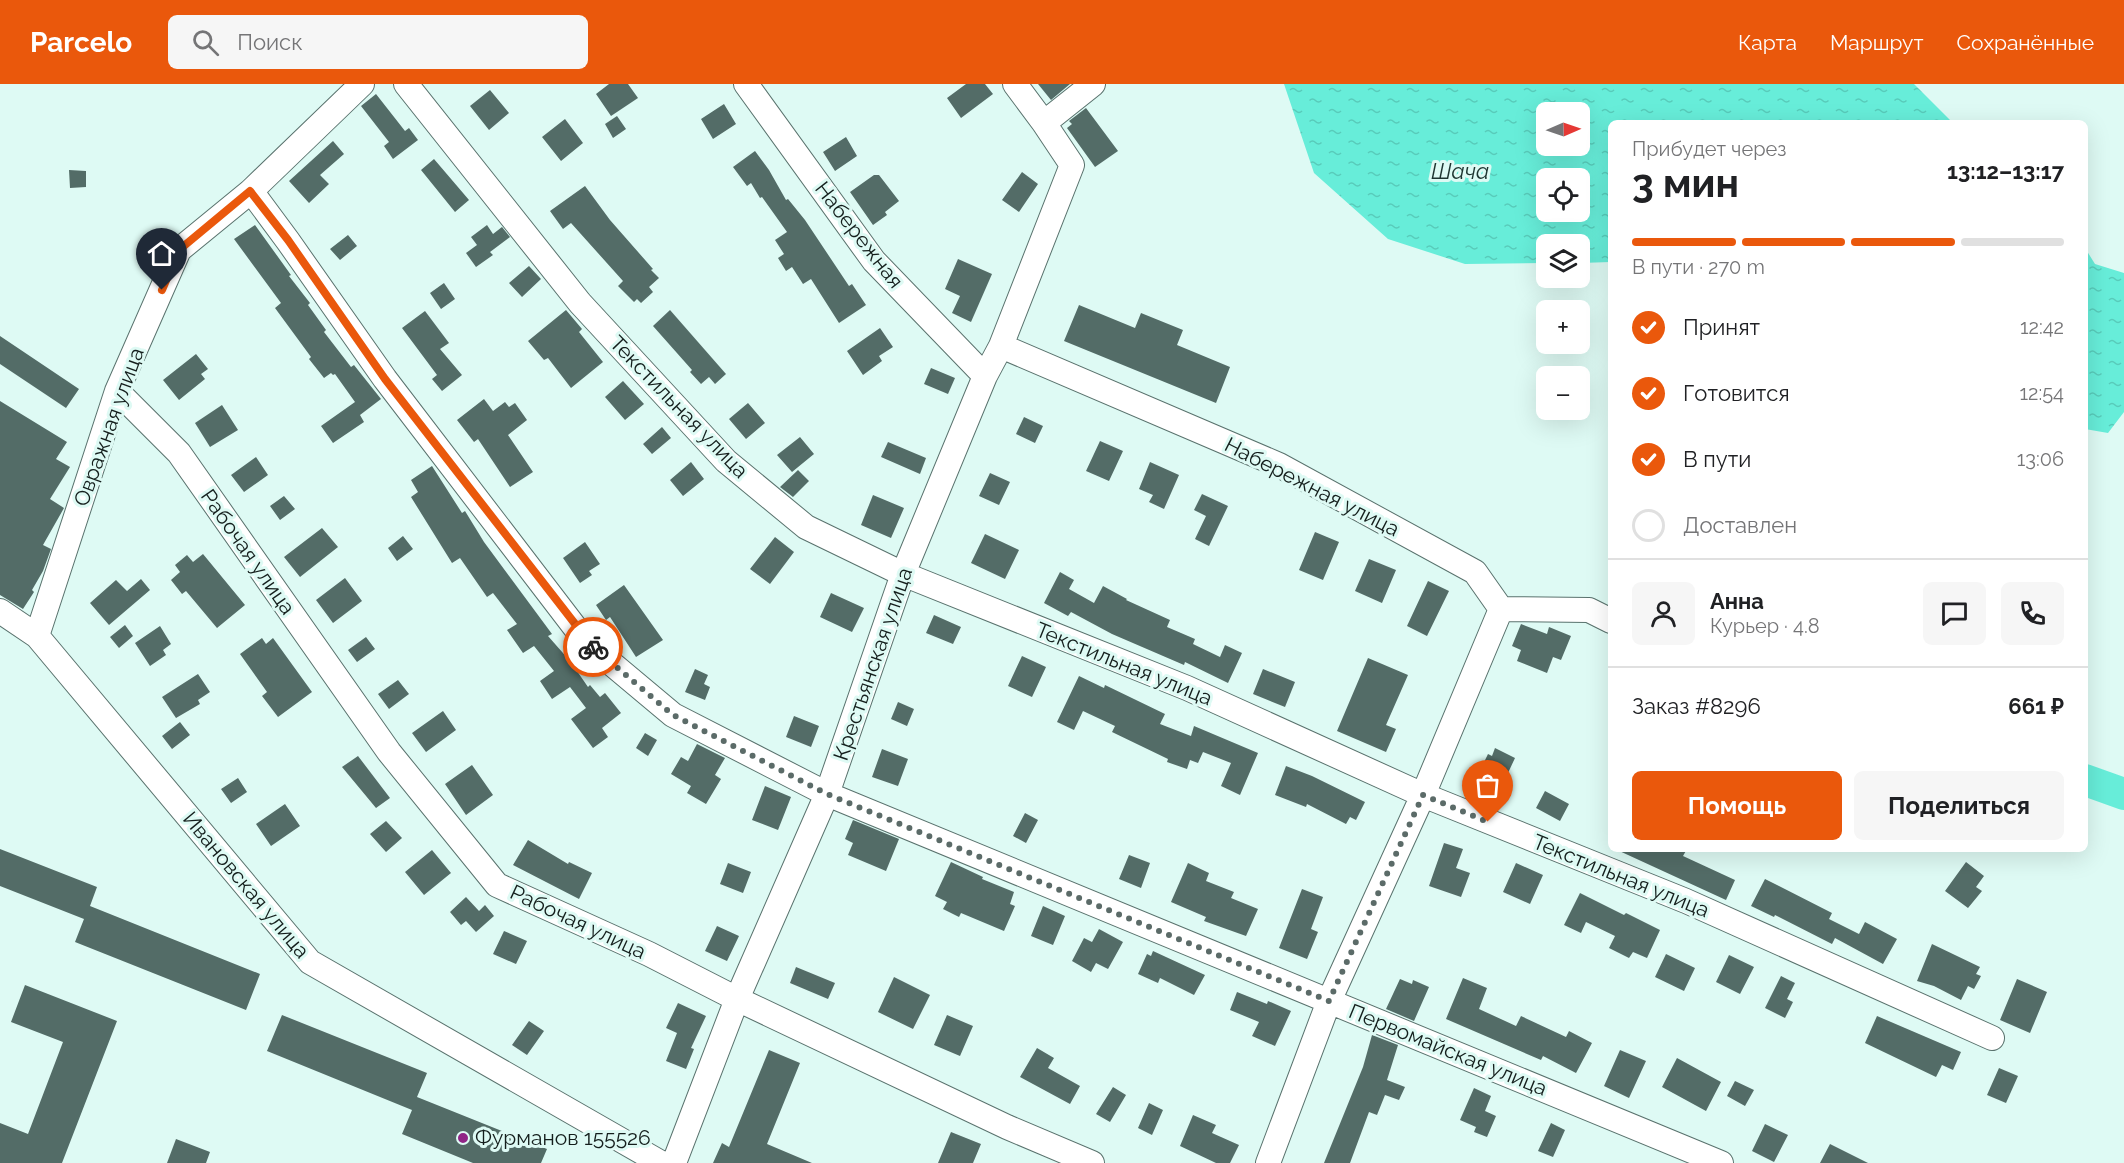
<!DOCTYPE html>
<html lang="ru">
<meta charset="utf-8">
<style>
body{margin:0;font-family:Raleway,sans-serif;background:#f6f6f6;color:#202124;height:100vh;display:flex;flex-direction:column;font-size:22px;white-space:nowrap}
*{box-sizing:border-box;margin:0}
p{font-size:20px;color:#757577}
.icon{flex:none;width:33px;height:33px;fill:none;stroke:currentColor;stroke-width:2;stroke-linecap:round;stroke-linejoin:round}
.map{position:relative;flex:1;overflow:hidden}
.side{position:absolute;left:1608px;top:36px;width:480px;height:732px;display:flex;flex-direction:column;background:#fff;border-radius:9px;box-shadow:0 6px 24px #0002}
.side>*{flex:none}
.needle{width:39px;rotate:88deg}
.tools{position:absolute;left:1536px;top:18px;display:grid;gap:12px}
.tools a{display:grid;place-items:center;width:54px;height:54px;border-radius:9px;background:#fff;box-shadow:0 6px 24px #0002;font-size:30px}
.pin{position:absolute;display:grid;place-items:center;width:51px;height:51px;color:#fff;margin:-62px -26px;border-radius:50% 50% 50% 0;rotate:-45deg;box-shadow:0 0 6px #0007}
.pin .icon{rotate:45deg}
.courier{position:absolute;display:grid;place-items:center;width:60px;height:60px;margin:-30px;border:4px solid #ea580c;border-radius:50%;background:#fff;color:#222;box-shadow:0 2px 8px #0007}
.overview em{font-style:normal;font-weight:700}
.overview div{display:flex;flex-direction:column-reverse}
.overview{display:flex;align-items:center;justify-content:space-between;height:102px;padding:0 24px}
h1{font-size:39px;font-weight:700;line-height:45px}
.bar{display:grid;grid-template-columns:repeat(4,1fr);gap:9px 6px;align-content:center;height:72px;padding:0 24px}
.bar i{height:8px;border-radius:4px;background:#e0e0e0}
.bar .current{background:#ea580c}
.bar p{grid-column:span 4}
.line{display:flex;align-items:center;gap:15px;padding:0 24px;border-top:2px solid #e0e0e0}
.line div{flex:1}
.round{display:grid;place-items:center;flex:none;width:63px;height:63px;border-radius:9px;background:#f6f6f6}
ol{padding:0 24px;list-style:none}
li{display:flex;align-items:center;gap:18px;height:66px}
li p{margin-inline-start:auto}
li .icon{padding:6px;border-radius:50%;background:#ea580c;color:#fff;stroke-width:4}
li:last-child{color:#757577}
li i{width:33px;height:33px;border:3px solid #e0e0e0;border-radius:50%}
.primary-button{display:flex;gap:12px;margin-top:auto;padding:12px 24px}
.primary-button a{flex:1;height:69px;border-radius:9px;background:#ea580c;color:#fff;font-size:24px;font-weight:700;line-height:69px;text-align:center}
.primary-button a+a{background:#f6f6f6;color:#202124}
header{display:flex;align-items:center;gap:36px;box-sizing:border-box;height:84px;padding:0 30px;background:#ea580c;color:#fff}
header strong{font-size:28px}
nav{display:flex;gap:33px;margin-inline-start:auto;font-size:21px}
.search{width:420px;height:54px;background:#f6f6f6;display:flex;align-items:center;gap:15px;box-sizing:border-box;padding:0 21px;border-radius:9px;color:#757577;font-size:22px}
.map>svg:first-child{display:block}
</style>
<header>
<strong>Parcelo</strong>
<div class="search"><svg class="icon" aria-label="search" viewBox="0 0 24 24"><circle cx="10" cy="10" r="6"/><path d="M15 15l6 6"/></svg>Поиск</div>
<nav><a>Карта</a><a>Маршрут</a><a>Сохранённые</a></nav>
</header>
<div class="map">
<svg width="2124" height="1079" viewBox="0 0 2124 1079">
<defs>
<pattern id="water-ripples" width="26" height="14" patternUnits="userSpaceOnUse" patternTransform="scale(1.5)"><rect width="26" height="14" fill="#67edd9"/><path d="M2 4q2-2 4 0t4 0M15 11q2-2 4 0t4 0" fill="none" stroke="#58cbba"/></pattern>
</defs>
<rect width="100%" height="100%" fill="#defaf4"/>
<path fill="url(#water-ripples)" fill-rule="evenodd" d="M1284,0H1914L1953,39H1611V178L1580,179V160H1546V179L1465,180L1388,155L1314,89ZM1546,28H1580V62H1546ZM1546,94H1580V128H1546Z
M2085,164L2095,180L2124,189V328L2108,349L2085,345Z"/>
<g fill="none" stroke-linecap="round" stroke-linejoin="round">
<path stroke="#67edd9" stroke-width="32" d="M2085,696L2124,710"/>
</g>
<path fill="#536c67" d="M609,0H628L638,14L611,32L596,10Z
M966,0H985L993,10L961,34L947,14Z
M1038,0H1070L1051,16Z
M490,6L509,29L489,46L470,22Z
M376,10L405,47L409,44L418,56L393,75L384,62L389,58L361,22Z
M724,20L736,40L713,55L701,35Z
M1086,24L1118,67L1095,83L1067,44L1072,40L1069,37Z
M617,32L626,45L613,54L605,40Z
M565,35L583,59L561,77L542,53Z
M846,53L857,72L835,87L823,68Z
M333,57L344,70L320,91L329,100L309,119L289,97Z
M755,67L769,86L786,116L788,115L805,136L849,202L852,200L866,221L839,239L811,195L803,200L792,183L786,187L778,174L784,170L775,156L787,148L762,113L760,114L751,99L747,102L733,83Z
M434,75L469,116L455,128L421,86Z
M69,86L86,87V103L70,104Z
M1022,88L1038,100L1019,128L1002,116Z
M874,91H879L899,117L885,128L887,131L873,141L850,108Z
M585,102L610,136L653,185L651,186L659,194L649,203L653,208L641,219L637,215L634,218L618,202L623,197L571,139L563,145L550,127Z
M255,141L291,191L289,192L310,219L308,221L326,246L324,248L351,283L354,281L381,315L360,331L364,338L333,359L321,342L355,318L335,290L333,291L331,289L324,294L309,275L311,273L275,224L281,219L234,155Z
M487,141L493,150L502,143L510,153L490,168L493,171L476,183L466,169L477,161L471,153Z
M348,151L357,162L340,176L330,165Z
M958,175L992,190L971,238L952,229L960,212L945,205Z
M529,182L541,195L522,213L509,199Z
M444,199L455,215L441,225L430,209Z
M1079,221L1135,244L1141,229L1183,246L1177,261L1230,283L1216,319L1064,257Z
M566,226L582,245L579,248L603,278L571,304L548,274L544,276L528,257Z
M670,226L726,290L715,300L709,293L701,300L690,288L692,286L653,242Z
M425,227L449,259L440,265L462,291L442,307L432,295L437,291L402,244Z
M880,244L893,263L879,272L882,277L863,291L847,267Z
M0,252L79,305L66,324L0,280Z
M196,270L208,285L201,290L205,295L179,316L163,296Z
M931,284L955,294L948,310L924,300Z
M623,297L644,320L625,336L605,313Z
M484,315L493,327L505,318L509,323L515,319L527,336L508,351L533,388L510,403L478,355L474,358L457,336Z
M0,317L67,358L56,375L70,383L50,415L64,424L43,461L51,465L43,487L32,506L34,508L23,525L0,511Z
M748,319L765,339L746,355L729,335Z
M222,321L238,346L210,363L195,339Z
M1024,333L1043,342L1035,359L1016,350Z
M662,343L671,354L652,370L643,360Z
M800,353L814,370L792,388L777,371Z
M1100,357L1123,367L1109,397L1086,387Z
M888,358L926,374L920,390L881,373Z
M256,373L268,391L244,408L231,391Z
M691,378L704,395L683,412L670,396Z
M1150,378L1179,391L1164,425L1149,418L1153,411L1139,405Z
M432,382L462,429L465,427L484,458L552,550L548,552L570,577L588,603L590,601L600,613L605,609L621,629L602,644L608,653L593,664L571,635L586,624L570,603L552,615L540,597L554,587L534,562L523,569L507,546L517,540L493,509L487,513L460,474L452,479L411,413L418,408L411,396Z
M798,386L809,397L793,413L780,403Z
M990,389L1010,398L999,421L979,412Z
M1202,410L1228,422L1209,462L1195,455L1206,432L1194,426Z
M873,411L904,424L891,454L861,441Z
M284,412L295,425L280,436L270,422Z
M322,444L338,463L300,493L284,473Z
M1315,448L1339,458L1323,496L1299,486Z
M985,450L1019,466L1005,495L971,479Z
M403,452L413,465L397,477L388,464Z
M775,453L794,468L770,500L750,485Z
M585,458L600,480L589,487L592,491L580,499L563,474Z
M203,470L245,521L217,544L186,507L182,510L171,496L180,488L175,481L187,471L193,478Z
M1369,475L1396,486L1382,519L1355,507Z
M1060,488L1074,496L1069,505L1094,519L1103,502L1127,515L1126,516L1170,536L1167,543L1195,555L1193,560L1220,573L1225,561L1242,569L1228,599L1185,578L1184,581L1112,550L1071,528L1068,532L1044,519Z
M345,494L362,517L333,539L316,516Z
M141,495L150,506L109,541L90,519L116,496L127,507Z
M1428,497L1449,507L1427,552L1407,542Z
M624,501L663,556L636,573L610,533L606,536L596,521Z
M831,509L864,524L852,548L820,533Z
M934,531L961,543L953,560L926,549Z
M1521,540L1547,550L1549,543L1571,552L1561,576L1553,573L1547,589L1517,577L1521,566L1512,562Z
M125,541L133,552L119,564L110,553Z
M160,542L171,560L163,566L166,571L150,582L135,559Z
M366,553L375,565L357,578L348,566Z
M262,554L266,560L273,554L312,608L278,633L262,612L267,608L240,570Z
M1022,572L1046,583L1032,613L1008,602Z
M1368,574L1408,591L1386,641L1396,645L1386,668L1337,647Z
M695,585L708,591L704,600L710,603L705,616L685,608Z
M1263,585L1295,598L1285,623L1253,610Z
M198,590L210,608L198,616L200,620L176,634L162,613Z
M1079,592L1104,604L1105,601L1165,630L1160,640L1191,652L1194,642L1258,669L1240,711L1221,702L1231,679L1203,668L1198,679L1190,676L1187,685L1167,678L1168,675L1112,648L1115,642L1083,627L1074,646L1057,638Z
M398,596L409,610L389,625L378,610Z
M898,618L914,625L907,642L891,635Z
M443,627L456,646L426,668L412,649Z
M794,632L819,642L811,663L786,653Z
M180,638L190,651L172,665L162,652Z
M645,649L657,656L648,672L636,664Z
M697,660L725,674L715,691L721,695L706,720L687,709L691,702L671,690L681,673L688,677Z
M1495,664L1515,674L1500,706L1495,704L1490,714L1471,705L1488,670L1492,672Z
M882,665L908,675L898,702L872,693Z
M358,672L390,714L376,724L342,683Z
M472,681L493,711L466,731L445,700Z
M1286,682L1312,692L1365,718L1356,736L1350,733L1346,740L1307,720L1306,723L1275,711Z
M238,694L247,708L231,719L221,705Z
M765,702L791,713L778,746L752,736Z
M1545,707L1569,720L1560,737L1536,724Z
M285,720L300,742L271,762L256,740Z
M1025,729L1038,736L1026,759L1013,752Z
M853,736L899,755L886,787L848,771L853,759L845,755Z
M386,737L402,754L386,768L370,750Z
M528,756L568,780L569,778L592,789L579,815L513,781Z
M1444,759L1463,765L1456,784L1470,789L1461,813L1429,802Z
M0,765L97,803L90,822L260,890L246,926L75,858L84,835L0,802Z
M1615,765H1687L1683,772L1735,796L1726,816Z
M432,766L451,789L424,811L405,788Z
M1129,771L1150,779L1141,804L1119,795Z
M951,778L983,793L982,795L1014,808L1010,820L1015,822L1004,847L961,829L959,833L943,825L947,818L935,812Z
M1966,778L1984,792L1976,803L1982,807L1968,824L1945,807Z
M728,779L751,788L743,809L720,800Z
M1188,779L1209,789L1206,797L1234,808L1231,814L1258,825L1246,852L1204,837L1206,833L1171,818Z
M1516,779L1543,791L1530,820L1503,808Z
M1765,795L1832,829L1829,835L1859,850L1865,838L1897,855L1883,880L1835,854L1832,860L1775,831L1774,833L1751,822Z
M1302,805L1323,813L1311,845L1318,848L1307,875L1279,864Z
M1580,809L1624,831L1626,829L1660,846L1647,874L1633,868L1629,874L1609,864L1615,852L1586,838L1581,849L1564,841Z
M466,813L479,827L485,821L494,832L476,848L466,837L461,841L450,828Z
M1043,822L1065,832L1053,861L1031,852Z
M717,842L739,852L727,877L705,867Z
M1099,845L1123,858L1108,885L1096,879L1091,888L1072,877L1084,854L1092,858Z
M504,847L527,857L516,880L493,870Z
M1932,860L1980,883L1976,890L1981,892L1974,905L1968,902L1961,916L1934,902L1917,897Z
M1153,867L1205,891L1194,911L1160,894L1158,899L1138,890L1147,870L1151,872Z
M1666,870L1695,884L1684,907L1655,893Z
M1729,871L1754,883L1740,910L1716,898Z
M796,883L835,899L828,915L790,899Z
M1781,892L1795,899L1787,915L1793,918L1785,934L1765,924Z
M894,893L930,911L913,945L878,928Z
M1463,894L1487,904L1479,925L1516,942L1521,932L1566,953L1569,947L1592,959L1576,989L1543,972L1541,976L1446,935Z
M1400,895L1412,900L1413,896L1429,903L1414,937L1386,925Z
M2017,895L2047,908L2030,949L2000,936Z
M25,901L117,937L62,1079H0V1039L28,1050L63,958L11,938Z
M1237,908L1267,920L1268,917L1291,927L1275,962L1252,952L1259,938L1230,926Z
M678,919L706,932L691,964L694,965L686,985L666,977L677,949L666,944Z
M282,931L427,989L417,1013L547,1065L541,1079H473L402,1050L412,1026L267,967Z
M947,931L973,942L960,972L934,961Z
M1877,932L1961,968L1953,986L1942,981L1936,993L1865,959Z
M529,937L544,947L527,971L512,961Z
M1372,951L1398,961L1387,996L1405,1003L1399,1016L1385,1011L1377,1031L1369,1028L1350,1079H1324L1363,983Z
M1037,964L1054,974L1048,984L1080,1002L1070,1020L1020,993Z
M769,966L800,979L767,1060L812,1079H713L722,1059L729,1063Z
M1620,966L1646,977L1629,1014L1604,1002Z
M1677,974L1721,998L1706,1027L1662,1003Z
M1999,984L2018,992L2006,1019L1987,1011Z
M1735,997L1754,1006L1745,1022L1727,1012Z
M1113,1003L1126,1011L1110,1038L1096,1030Z
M1474,1004L1491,1012L1485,1027L1496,1032L1487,1053L1474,1048L1476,1043L1460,1036Z
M1149,1019L1163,1026L1152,1051L1138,1044Z
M1193,1031L1216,1041L1212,1049L1239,1061L1230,1079H1216L1180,1062Z
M1551,1039L1565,1046L1553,1073L1538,1067Z
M1765,1040L1788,1051L1774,1078L1752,1067Z
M951,1048L981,1060L973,1079H938Z
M176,1055L210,1068L206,1079H167Z
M1830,1060L1868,1079H1820Z"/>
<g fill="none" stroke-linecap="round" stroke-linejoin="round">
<defs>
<path id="minor" d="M406,0L580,219L726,377L806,443L903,490L1187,604L1423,711L1686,817L1992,954
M746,0L874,177L985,292
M1044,39L1093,0
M251,107L288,157L385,295L587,559L673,631L827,710L1721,1079
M1001,262L1279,381L1475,488L1501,525L1589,526L1611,537
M117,307L179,369L389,668L497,801L649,870L737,915L1007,1043L1092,1079
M0,527L37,552L310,878L661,1079
M37,552L117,307L179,166L251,107L362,0
M674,1079L737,915L827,710L903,490L985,292L1001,262L1072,81L1044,39L1015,0
M1268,1079L1329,917L1423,711L1501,525"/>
</defs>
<use href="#minor" stroke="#59726d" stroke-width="26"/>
<use href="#minor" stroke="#fff" stroke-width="24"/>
</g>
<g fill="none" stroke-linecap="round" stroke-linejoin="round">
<path stroke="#5b6b68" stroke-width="6" stroke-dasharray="0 10.8" d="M593,563L673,631L827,710L1329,917L1423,711L1488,738"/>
<path stroke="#ea580c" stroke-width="8" d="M162,206L179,166L250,107L288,156L385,295L593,563"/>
</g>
<circle fill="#902486" stroke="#defaf4" stroke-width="2" cx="463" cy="1054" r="6"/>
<g text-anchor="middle" stroke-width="6" stroke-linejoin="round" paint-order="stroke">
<g font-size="21" fill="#141e1c" stroke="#defaf4">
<text transform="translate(859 151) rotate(52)" y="7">Набережная</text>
<text transform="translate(679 323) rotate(46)" y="7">Текстильная улица</text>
<text transform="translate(109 343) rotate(-70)" y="7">Овражная улица</text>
<text transform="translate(1312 403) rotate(27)" y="7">Набережная улица</text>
<text transform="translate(248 468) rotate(55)" y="7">Рабочая улица</text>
<text transform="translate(873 580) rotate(-71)" y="7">Крестьянская улица</text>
<text transform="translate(1124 580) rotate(22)" y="7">Текстильная улица</text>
<text transform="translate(1621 792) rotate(22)" y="7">Текстильная улица</text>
<text transform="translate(246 801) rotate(50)" y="7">Ивановская улица</text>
<text transform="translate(578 838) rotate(25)" y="7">Рабочая улица</text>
<text transform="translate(1448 966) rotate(22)" y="7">Первомайская улица</text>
</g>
<g font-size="21" fill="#141e1c" stroke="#defaf4" text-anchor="start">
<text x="475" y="1061">Фурманов 155526</text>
</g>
<g font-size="22" font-style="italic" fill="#1d3430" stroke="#defaf4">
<text x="1460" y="95">Шача</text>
</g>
</g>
</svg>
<div class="tools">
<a><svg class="needle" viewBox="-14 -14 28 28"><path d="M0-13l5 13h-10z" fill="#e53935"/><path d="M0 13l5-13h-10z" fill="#757577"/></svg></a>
<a><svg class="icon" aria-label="locate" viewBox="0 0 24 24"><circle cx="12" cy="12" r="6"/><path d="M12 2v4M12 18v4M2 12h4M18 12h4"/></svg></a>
<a><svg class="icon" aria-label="layers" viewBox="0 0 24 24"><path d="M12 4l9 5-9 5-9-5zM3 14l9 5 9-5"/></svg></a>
<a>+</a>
<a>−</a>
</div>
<div class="pin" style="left:1488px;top:738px;background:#ea580c"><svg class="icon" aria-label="bag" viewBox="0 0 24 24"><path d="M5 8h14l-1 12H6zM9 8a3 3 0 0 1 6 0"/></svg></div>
<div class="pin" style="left:162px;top:206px;background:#1f2937"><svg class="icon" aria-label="home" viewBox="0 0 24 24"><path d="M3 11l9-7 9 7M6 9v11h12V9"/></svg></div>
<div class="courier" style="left:593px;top:563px"><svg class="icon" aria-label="bike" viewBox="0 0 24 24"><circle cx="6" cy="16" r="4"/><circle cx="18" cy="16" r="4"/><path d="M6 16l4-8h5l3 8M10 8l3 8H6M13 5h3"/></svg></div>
<section class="side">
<div class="overview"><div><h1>3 мин</h1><p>Прибудет через</p></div><em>13:12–13:17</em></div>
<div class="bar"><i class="current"></i><i class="current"></i><i class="current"></i><i></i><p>В пути · 270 m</p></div>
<ol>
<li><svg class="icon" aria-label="check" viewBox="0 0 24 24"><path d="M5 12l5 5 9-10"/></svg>Принят<p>12:42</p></li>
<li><svg class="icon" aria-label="check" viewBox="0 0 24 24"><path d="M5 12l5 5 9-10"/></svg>Готовится<p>12:54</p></li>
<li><svg class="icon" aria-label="check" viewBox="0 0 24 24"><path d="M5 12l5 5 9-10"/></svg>В пути<p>13:06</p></li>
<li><i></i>Доставлен</li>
</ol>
<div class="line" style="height:108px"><a class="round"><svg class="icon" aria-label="person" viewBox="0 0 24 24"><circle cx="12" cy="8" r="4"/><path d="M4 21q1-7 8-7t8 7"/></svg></a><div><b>Анна</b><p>Курьер · 4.8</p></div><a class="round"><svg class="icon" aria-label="chat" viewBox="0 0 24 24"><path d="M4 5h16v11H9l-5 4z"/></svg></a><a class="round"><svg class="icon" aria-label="phone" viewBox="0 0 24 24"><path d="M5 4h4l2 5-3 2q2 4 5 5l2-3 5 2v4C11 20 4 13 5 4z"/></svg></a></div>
<div class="line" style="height:78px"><div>Заказ #8296</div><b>661 ₽</b></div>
<div class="primary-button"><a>Помощь</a><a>Поделиться</a></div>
</section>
</div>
